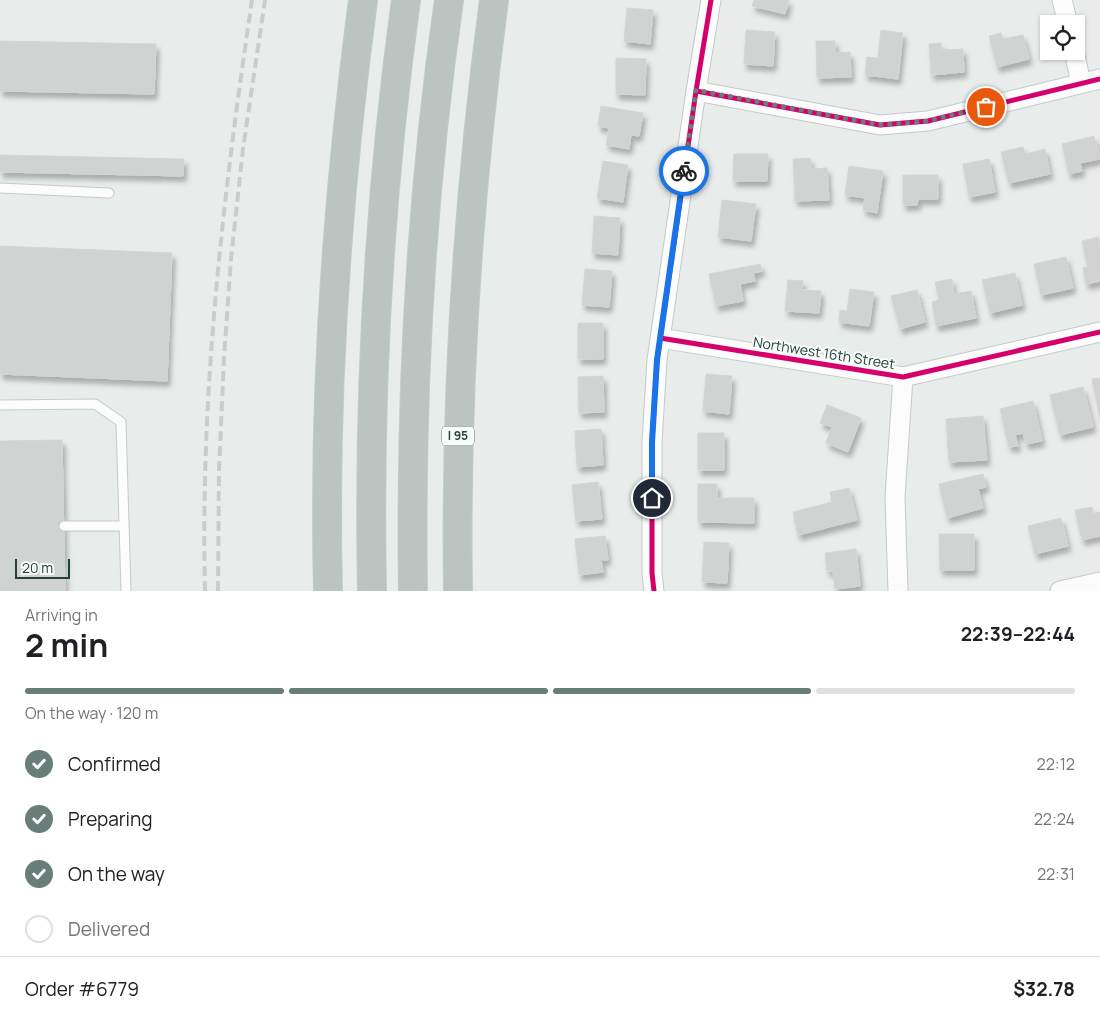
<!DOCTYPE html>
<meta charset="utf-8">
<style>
body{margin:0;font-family:Manrope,sans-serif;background:#f6f6f6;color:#202124;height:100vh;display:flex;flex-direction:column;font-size:19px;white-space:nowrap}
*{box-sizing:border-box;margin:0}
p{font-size:16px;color:#757577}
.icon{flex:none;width:28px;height:28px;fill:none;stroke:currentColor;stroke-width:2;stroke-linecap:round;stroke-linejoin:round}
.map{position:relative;height:591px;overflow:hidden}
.panel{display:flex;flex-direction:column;background:#fff;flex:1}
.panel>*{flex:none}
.tools{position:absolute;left:1040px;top:15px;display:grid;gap:10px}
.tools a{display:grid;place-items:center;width:45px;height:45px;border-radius:0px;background:#fff;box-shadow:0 1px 4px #0004;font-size:25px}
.scale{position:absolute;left:15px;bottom:12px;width:55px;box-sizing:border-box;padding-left:5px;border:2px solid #24423a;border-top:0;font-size:14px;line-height:18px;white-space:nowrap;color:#24423a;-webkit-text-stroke:4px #f7fbf9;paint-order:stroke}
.pin{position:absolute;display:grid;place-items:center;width:42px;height:42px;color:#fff;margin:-21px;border:2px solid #fff;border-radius:50%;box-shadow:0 1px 5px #0007}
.courier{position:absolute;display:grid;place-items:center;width:50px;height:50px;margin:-25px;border:4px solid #1a73e8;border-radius:50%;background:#fff;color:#222;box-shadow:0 1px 6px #0007}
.summary em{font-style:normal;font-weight:700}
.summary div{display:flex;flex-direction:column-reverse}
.summary{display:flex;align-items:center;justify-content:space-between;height:85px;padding:0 25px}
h1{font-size:32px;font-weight:700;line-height:38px}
.bar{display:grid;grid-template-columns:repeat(4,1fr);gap:8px 5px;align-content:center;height:60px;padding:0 25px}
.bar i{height:6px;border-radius:4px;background:#e0e0e0}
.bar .on{background:#697e78}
.bar p{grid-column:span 4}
.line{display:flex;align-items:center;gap:12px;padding:0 25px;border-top:1px solid #e0e0e0}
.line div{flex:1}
ol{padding:0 25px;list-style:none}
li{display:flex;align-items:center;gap:15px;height:55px}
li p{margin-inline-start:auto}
li .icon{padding:5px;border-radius:50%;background:#697e78;color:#fff;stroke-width:4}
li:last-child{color:#757577}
li i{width:28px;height:28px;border:2px solid #e0e0e0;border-radius:50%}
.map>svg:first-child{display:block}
</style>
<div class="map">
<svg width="1100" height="591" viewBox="0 0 1100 591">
<defs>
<filter id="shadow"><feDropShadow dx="3" dy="5.5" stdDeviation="2.5" flood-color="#0004"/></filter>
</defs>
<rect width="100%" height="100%" fill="#e8edeb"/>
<path fill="#cfd4d2" stroke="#d1d6d4" filter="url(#shadow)" d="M754,0H789L785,14L752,6Z
M627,8L653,10L650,44L624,41Z
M746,30L775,32L773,66L744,64Z
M881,30L903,33L898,79L865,75L867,57L878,58Z
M1001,33L1003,39L1023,35L1029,59L997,67L989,36Z
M0,41L156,44L154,94L0,91Z
M816,41H835V53L850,52L851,77L817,78Z
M941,43V50L963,49L964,72L931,75L929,44Z
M616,58L646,59L645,95L616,94Z
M601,106L643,113L639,136L631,135L629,149L606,145L609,128L598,126Z
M1094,136L1100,159L1080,163L1082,171L1069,174L1062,144Z
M1023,147L1025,154L1045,149L1050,174L1009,183L1001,152Z
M734,154H768L767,181H733Z
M0,155L184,159L183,176L0,172Z
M810,158L811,169L827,168L829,200L795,201L793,159Z
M989,159L995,192L969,197L963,164Z
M603,161L628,165L623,202L597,198Z
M849,166L883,171L877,213L863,210L865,198L845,195Z
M903,175H938V199H918L917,205H903Z
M722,200L756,204L751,241L718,237Z
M594,216L620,218L618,255L592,253Z
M1099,237L1100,281L1086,284L1083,268L1088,267L1082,241Z
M0,246L172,253L167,381L0,374Z
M1066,257L1073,288L1041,295L1034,264Z
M760,264L762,271L753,273L755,281L740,284L743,301L716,306L709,274Z
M585,269L612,271L609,307L582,305Z
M1015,273L1022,305L990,313L982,280Z
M952,279L954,294L971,291L976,318L936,326L932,302L939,300L935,282Z
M788,280L803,281L802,290L821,291L819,313L785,311Z
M850,289L874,292L869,326L839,322L840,310L847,311Z
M917,290L925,322L900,329L891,296Z
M578,323H603V359H578Z
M706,374L732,376L729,414L703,411Z
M603,376L604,412L579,413L578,377Z
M1100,378V418L1092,379Z
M1083,387L1093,427L1060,435L1050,395Z
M1033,401L1042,441L1026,444L1023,433L1015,435L1018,446L1009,447L1000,409Z
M827,405L861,418L848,452L826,443L832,427L820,423Z
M983,416L987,460L949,462L946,419Z
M601,429L603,465L577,467L575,431Z
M698,433H724V470H698Z
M62,440L65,591H0V441Z
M983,474L986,487L978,489L983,508L947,518L939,484Z
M598,482L602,519L576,521L572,485Z
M698,484H717V498H754V523L698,522Z
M849,488L857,520L798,535L793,512L832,502L830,492Z
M1092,507L1093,514L1100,512V536L1082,540L1075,510Z
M1061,518L1068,546L1035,554L1028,526Z
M939,534H974V570H940Z
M605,536L608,560H601L603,572L579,575L575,539Z
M704,542L729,543L727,583L702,582Z
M856,549L860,586L835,589L833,571H827L825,553Z"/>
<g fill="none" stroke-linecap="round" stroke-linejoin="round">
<defs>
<path id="lane" d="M0,188L109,193
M0,405L95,404L121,422L126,591
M64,526H124"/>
<path id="street" d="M1062,0L1068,24
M1074,51L1081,83
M696,91L880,125L928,121L1100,79
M660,338L903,377L1100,332
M654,591L652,573V442L657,360L696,91L711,0
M898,591L895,497L903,377
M1060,591L1100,582"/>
<path id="highway" d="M328,591C323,394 337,196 363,0
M372,591C368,394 379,196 406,0
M413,591C410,394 421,195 449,0
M458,591C455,393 468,196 494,0"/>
</defs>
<use href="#lane" stroke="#c5cac8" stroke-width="11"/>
<use href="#street" stroke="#c5cac8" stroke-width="21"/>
<use href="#highway" stroke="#c3ccc9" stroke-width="30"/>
<use href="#lane" stroke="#fcfcfc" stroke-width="9"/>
<use href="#street" stroke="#fcfcfc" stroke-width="19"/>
<use href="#highway" stroke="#bcc4c2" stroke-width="28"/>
<path stroke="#c9cdcc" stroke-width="4" stroke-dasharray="10 5" stroke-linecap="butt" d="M205,591C200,393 223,196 252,0
M218,591L219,471L224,358L231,259L243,149L265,0"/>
<defs>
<path id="cycleway" d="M696,91L880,125L928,121L1100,79
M660,338L903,377L1100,332
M654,591L652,573V442L657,360L696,91L711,0"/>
</defs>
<use href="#cycleway" stroke="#f7fbf9" stroke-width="8"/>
<use href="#cycleway" stroke="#d6006c" stroke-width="5"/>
</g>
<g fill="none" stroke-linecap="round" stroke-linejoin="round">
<path stroke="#697e78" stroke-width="5" stroke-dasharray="0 9" d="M684,171L696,90L880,125L928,121L986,107"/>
<path stroke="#1a73e8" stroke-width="6" d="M652,498V442L657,360L684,171"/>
</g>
<g text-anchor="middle" stroke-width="4" stroke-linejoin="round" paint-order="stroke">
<rect fill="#f7fbf9" stroke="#637a73" stroke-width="1" x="442" y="426.5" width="32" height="19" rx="4"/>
<g font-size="12" font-weight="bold" fill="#24423a">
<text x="458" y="440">I 95</text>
</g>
<g font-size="14" fill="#24423a" stroke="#f7fbf9">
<text transform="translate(824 353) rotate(9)" y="5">Northwest 16th Street</text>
</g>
</g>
</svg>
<div class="tools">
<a><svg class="icon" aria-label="locate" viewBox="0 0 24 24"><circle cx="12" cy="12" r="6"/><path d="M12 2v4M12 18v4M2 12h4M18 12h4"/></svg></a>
</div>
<div class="scale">20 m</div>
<div class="pin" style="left:986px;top:107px;background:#ea580c"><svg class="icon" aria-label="bag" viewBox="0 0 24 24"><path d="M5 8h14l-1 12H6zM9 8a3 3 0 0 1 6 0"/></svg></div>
<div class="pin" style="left:652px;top:498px;background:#1f2937"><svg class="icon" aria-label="home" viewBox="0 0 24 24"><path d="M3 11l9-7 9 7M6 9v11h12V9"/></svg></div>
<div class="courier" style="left:684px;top:171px"><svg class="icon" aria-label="bike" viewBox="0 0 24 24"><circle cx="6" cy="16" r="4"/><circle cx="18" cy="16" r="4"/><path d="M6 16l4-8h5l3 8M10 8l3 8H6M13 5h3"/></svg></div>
</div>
<section class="panel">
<div class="summary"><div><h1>2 min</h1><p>Arriving in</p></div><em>22:39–22:44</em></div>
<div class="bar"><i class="on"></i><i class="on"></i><i class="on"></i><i></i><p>On the way · 120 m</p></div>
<ol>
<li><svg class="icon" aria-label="check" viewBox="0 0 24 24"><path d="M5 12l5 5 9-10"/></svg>Confirmed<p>22:12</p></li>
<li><svg class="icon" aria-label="check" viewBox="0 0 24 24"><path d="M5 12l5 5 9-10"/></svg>Preparing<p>22:24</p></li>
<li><svg class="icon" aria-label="check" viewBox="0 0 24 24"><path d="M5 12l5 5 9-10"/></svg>On the way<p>22:31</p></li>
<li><i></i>Delivered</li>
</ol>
<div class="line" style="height:65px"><div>Order #6779</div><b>$32.78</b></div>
</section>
